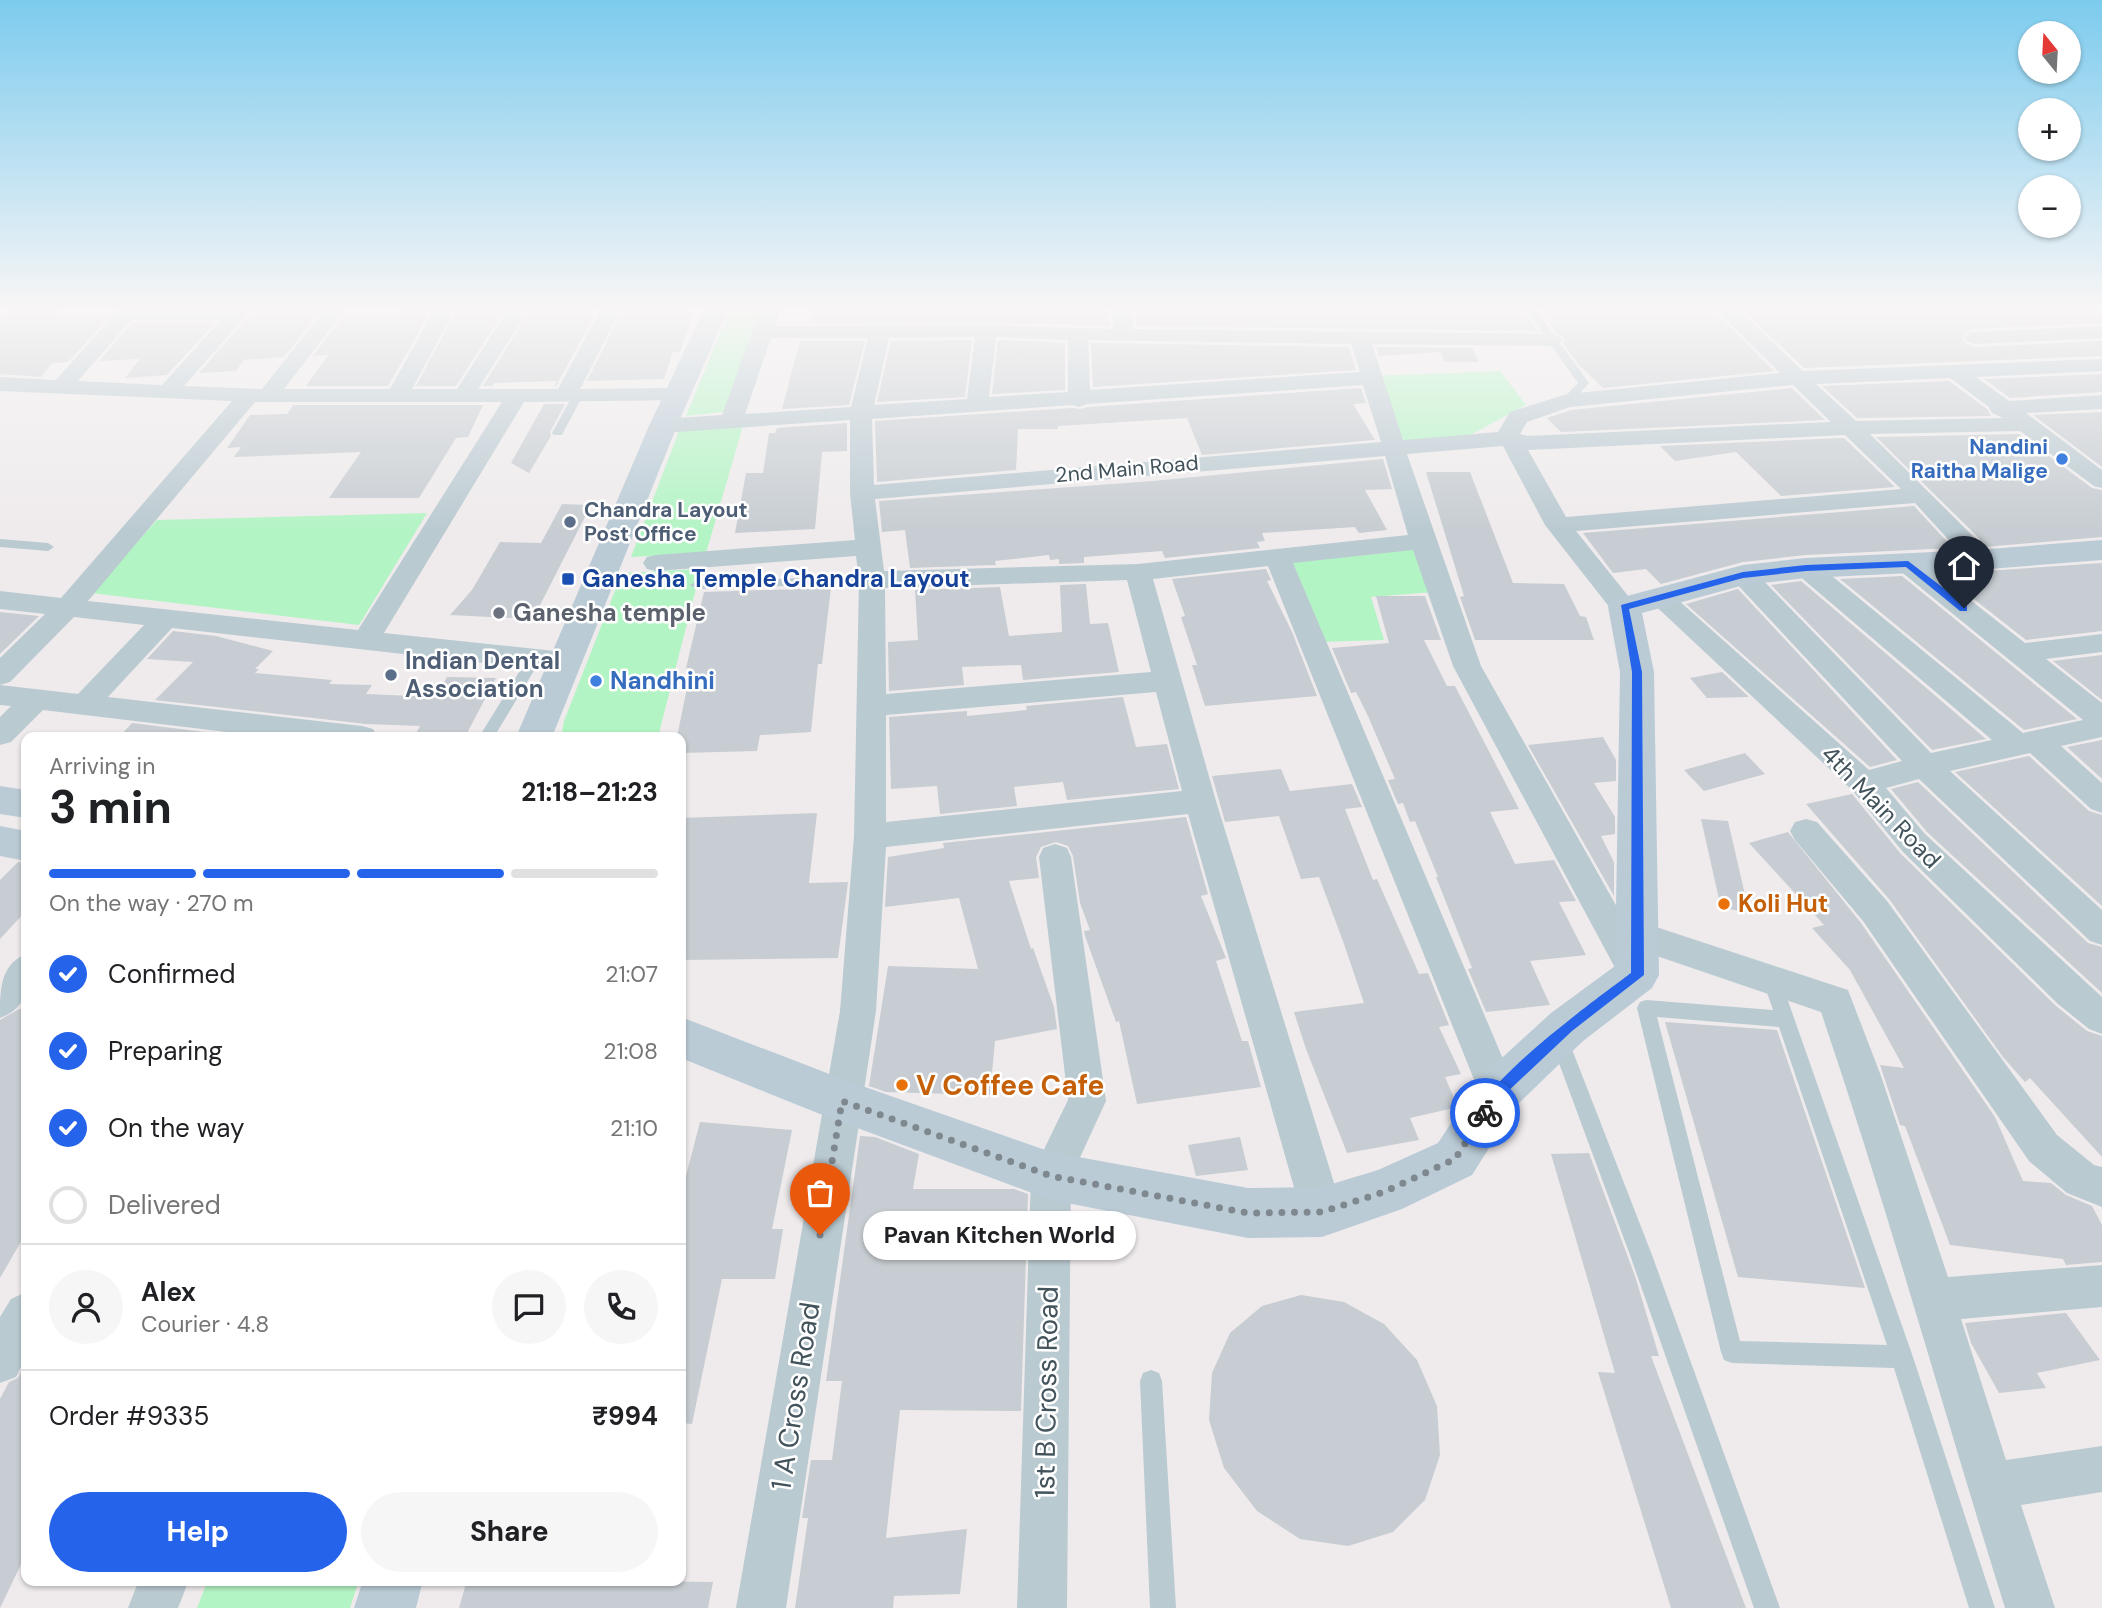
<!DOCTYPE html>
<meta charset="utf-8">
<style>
body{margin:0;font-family:"DM Sans",sans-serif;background:#f6f6f6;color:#202124;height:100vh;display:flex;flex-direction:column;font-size:26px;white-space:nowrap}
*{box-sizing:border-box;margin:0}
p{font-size:23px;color:#757577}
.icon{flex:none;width:38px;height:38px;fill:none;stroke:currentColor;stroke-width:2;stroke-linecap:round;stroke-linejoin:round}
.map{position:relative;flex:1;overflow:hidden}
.details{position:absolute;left:21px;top:732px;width:665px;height:854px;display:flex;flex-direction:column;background:#fff;border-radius:14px;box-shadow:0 2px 5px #0004}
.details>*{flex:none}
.needle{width:46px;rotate:342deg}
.controls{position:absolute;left:2018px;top:21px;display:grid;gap:14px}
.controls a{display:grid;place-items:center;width:63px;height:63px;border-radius:50%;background:#fff;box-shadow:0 2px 5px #0004;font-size:35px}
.pin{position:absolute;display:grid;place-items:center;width:60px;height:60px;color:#fff;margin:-72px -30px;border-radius:50% 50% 50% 0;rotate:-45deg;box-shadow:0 0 7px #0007}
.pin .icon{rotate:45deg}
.courier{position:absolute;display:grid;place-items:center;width:70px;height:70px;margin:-35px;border:5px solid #2563eb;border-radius:50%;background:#fff;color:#222;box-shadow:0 2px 9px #0007}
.bubble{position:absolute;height:49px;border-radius:24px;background:#fff;box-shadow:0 2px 5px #0004;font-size:23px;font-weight:700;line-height:49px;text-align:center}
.head em{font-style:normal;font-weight:700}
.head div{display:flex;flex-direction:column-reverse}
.head{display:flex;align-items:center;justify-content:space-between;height:119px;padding:0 28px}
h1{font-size:46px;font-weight:700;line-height:52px}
.bar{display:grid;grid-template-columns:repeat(4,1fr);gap:10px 7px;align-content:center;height:84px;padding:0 28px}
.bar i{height:9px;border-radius:5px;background:#e0e0e0}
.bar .current{background:#2563eb}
.bar p{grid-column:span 4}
.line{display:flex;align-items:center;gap:18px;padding:0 28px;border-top:2px solid #e0e0e0}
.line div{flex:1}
.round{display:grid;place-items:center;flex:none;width:74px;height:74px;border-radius:37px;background:#f6f6f6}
ol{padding:0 28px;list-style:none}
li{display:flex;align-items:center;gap:21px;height:77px}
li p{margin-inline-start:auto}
li .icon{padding:7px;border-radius:50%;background:#2563eb;color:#fff;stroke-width:4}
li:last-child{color:#757577}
li i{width:38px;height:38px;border:4px solid #e0e0e0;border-radius:50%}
.cta{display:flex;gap:14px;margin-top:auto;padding:14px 28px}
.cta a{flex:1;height:80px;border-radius:42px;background:#2563eb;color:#fff;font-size:28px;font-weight:700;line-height:80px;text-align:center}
.cta a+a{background:#f6f6f6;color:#202124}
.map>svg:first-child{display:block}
</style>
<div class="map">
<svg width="2102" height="1608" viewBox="0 0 2102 1608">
<rect width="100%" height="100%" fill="#efebec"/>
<path fill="#b3f4c4" d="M731,307H767L731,411L686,416Z
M1500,371L1526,405L1470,435L1396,447L1371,376Z
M743,426L706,553L631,557L679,431Z
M427,513L359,625L91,593L157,520Z
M1416,549L1434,592L1371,597L1384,640L1321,642L1289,563Z
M701,569L658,737H561L564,721L622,573Z
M208,1580H359L350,1608H197Z"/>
<path fill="#c7cdd2" d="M11,307H63L54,317L112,314L68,362L52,363L41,377L0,374V318Z
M257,307H324L284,357L244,360L236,371L199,373Z
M403,307H433L388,386H306L328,355L313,356L343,316L397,315Z
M458,307H507L456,386H416Z
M532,307H599L556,386H554L557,381L494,383L492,386H483Z
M624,307H685V314H693L680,352H673L664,379L587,381Z
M812,307H940L939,310L1108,307L1110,326L986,322L809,323Z
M1166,307H1522L1538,331L1136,326L1135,311L1167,310Z
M1537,307H1710L1774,371L1603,388L1578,364L1563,343L1564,338L1556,332Z
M1739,307H2102V323L1975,329L1967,331L1962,338L1967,345L1975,347L2102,341V356L1804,368Z
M132,323H215L167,375L125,378L140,359L99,361Z
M972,340L965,397L877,402L891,341Z
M998,340L1065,343V390L992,394Z
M800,341H865L849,405L782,409Z
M1091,343L1349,347L1356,370L1093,387Z
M1376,347L1472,348L1479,362H1445L1440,352L1379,356Z
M2102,374V392L2010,398L1984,379Z
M1949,381L1987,409L1991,416L1857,418L1822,386Z
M1361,388L1366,403L1353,404L1375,440L1202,455L1187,418L1058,426V429H1018L1016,470L877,482L875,421L1072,408L1080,409L1088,407Z
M1792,388L1825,420L1561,432L1547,418L1571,410Z
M544,404H565L550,432L551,436L529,473L511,463Z
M293,405H483L468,437L456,438L419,498H329L361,452L234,457L241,447L227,448L250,415L287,414Z
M2102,412V467L2033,415Z
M847,423V451L822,452L815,529L735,533L746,473H763L769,433H775L777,428Z
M2019,434L2092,488L2102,490V537L1984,547L1978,537L1876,437Z
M1844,438L1895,487L1781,496L1736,452L1675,461L1660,446Z
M1383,459L1392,489L1365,490L1387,530L1359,533L1355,527L1262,533L1265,541L1257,542L1260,548L1165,558L1162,551L1084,557V563L1059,564V559L1050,560L1049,555L995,561L996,565L910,568L905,530L882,532L879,501L1153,481Z
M1426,472H1470L1513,583L1564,584L1580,616L1586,617L1594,640H1475L1460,597L1464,596Z
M562,504L591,505L533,619L450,615L472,590L500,542L541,543Z
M1914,506L1953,548L1806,555L1743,562L1661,584L1646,569L1613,573L1583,533Z
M2102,563V631L2026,640L1942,574Z
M1266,569L1271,580L1267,581L1292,632L1317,696L1205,706L1192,665H1197L1181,617L1185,616L1172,579Z
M1902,576L2077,719L2024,730L1840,579Z
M1801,581L1986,739L1932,750L1771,585Z
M1086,584L1090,624L1108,623L1119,672L1023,680L1021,665L962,667L964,685L889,691L888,642L918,640L915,590L1000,587L1009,636L1062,632L1060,585Z
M831,588L822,664H818L811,732L760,735L757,751L681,753V737H677L691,668H686L704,592Z
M1738,589L1897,760L1870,767L1686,604Z
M1376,596H1425L1441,640H1424L1447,686H1455L1519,809L1490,812L1515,864L1554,860L1576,901L1559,902L1586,955L1530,961L1550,1005L1486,1012L1468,969L1472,968L1436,877H1438L1415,821L1410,822L1403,803L1398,804L1388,780L1395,779L1368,716L1356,692L1351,693L1332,648L1389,643Z
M0,612L39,616L0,654Z
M173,631L216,636L273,651L255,669H259L255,673L332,680L329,684L372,685L366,694L436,697L447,677L496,678L465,737H414L420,726L366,724L155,700L193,662L147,659Z
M2102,655V700L2053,661Z
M1722,672L1749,697L1707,698L1690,678Z
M1123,697L1136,747L1167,744L1179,789L1067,800L1063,782L1014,787L1017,806L940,814L937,786L891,789L889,717L967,711V716L1027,710L1026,706Z
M132,723L245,737H119Z
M1603,737L1616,760V781L1594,783L1615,817V834L1601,836L1614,862V896L1528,745Z
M2102,740V779L2067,747Z
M1745,753L1765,774L1704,791L1684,770Z
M2029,756L2089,811L2102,815V906L1955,772Z
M1281,769L1290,791L1352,784L1362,807L1345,809L1373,880L1377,879L1419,974L1428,973L1449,1025L1439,1027L1461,1074L1445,1077L1458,1107L1410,1118L1419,1140L1347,1153L1306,1049L1294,1012L1364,1003L1344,944L1319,877L1301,879L1279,816L1225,822L1212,776Z
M1918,782L2088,943L2102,947V993L1927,832L1891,789Z
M1852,794L1901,854L2056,1006L2087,1031L2102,1036V1157L2030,1078L2025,1082L2003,1057L1889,899L1806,804Z
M817,813L809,883L848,882L838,958L681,960V818Z
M1186,817L1208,894L1201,896L1226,958L1216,961L1242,1041H1248L1261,1087L1137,1104L1119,1021L1116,1022L1085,936L1084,931L1090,930L1080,903L1073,856L1068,846L1056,842L1041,847L1036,857L1039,878L1009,881L1031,949L1033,948L1054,1007L1057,1029L995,1041L990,1095L886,1092L869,1086L888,966L978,969L959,898L885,907L888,857L944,848L943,843Z
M1701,819L1728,821L1749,912L1721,908Z
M1788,832L1861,923L1995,1117L2023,1181L2051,1183L2066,1195L2092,1206L2102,1225V1262L2066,1265L2063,1259L1950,1245L1905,1126L1900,1125L1880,1065L1904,1068L1850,970L1812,928L1824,925L1749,843Z
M18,862L26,863V911L0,939V880Z
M19,1009L26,1010V1233L0,1278V1020Z
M1665,1022L1777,1030L1865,1288L1738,1277Z
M700,1122L792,1130L772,1229H783L775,1279H722L692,1424L681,1423V1195Z
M860,1136L875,1137L919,1154L913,1189H1014L1028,1194L1021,1411L900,1410L886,1538L967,1529L960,1594L894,1596L893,1608H795L808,1518H802L811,1460H832L842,1381H826Z
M1240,1137L1248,1170L1196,1176L1188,1145Z
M1589,1153L1635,1276L1659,1356H1651L1746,1608H1671L1598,1372L1615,1373L1551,1154Z
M1301,1295L1344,1302L1384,1324L1417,1360L1437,1406L1440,1455L1425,1500L1393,1532L1348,1546L1300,1539L1257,1511L1224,1468L1209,1420L1212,1373L1230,1333L1262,1306Z
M2066,1313L2100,1360L2037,1373L2046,1388L1999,1393L1971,1343L1965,1323Z
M26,1362V1554L0,1608V1399L9,1382L18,1378Z
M467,1580H567L713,1582L708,1608H459Z"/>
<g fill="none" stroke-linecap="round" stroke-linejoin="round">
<path fill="#bacad1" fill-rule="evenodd" d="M1524,307H1534L1589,383L1571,403L1561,401L1578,383Z
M574,393L583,395L562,435H554L552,433Z
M0,539L48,543L54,547L48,551L0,547Z
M872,576L879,580L877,583L697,589L690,585L697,581Z
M534,654L541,659L494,737H479L529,656Z
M1771,970L1777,973L1780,978L1913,1357L1995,1608H1969L1894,1368L1732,1363L1724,1360L1721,1352L1637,1008L1640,1002L1646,1000L1773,1010L1762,978L1765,973ZM1657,1017L1779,1027L1887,1345L1740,1341Z
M1559,1031L1566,1033L1568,1039L1652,1255L1780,1608H1754L1630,1255L1550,1039L1552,1033Z
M1151,1370L1159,1373L1162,1381L1176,1608H1150L1140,1381L1143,1373Z"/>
<path fill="#bacad1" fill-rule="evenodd" d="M121,307H254L184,386L262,389L327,307H347L284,389H390L436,307H456L412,389H457L510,307H530L478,389H558L602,307H622L580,389L677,388L685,390L688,395L685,400L524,402L384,633L564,652L574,655L578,662L574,669L564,672L172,628L108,697L362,726L373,729L377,737H269L43,710L11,742L0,745V717L11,706L0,705V685L78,694L144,625L74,617L10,682L0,685V658L45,614L0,609V591L61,598L232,401L0,391V377L56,380ZM131,320H221L162,385L78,381ZM255,402H502L358,630L88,601Z
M761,307H781L775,326L986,325L1113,329L1112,307H1132L1133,329L1552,334L1559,336L1562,340L1559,344L1552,346L1372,344L1403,440L1498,432L1510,412L1567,394L1780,373L1713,307H1735L1803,371L2102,359V371L1976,377L2009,401L2102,395V409L2026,413L2102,470V488L2094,486L2020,431L1870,434L1976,539L1989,560L1985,566L1976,568L1967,566L1956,548L1915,503L1576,531L1637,607L1634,613L1624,616L1614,613L1545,525L1503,446L1407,454L1481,666L1626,923L1635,920L1848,990L1881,1076L1948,1277L2102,1265V1307L1961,1319L2006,1460L2102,1446V1492L2021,1505L2055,1608H2005C1943,1410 1888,1209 1821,1012L1642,951L1651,968L1645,979L1633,983L1621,979L1453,666L1413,550L1293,563L1517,1092L1512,1104L1498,1109L1484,1104L1479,1092L1268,566L1153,579L1216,801L1343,1212L1336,1226L1322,1232L1308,1226L1301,1212L1188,814L886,847L876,1011L786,1608H736L840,1011L854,836L859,580L856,556L656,571L647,569L643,563L647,557L656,555L855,540L850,493V420L663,433L655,431L652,426L655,421L663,419L722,415ZM975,337L967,399L874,405L889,338ZM996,337L1068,340V392L989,397ZM771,338H868L851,407L745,414ZM1088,340L1351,344L1360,372L1090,390ZM1950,378L1989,407L1992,413L2003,418L1856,421L1816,384ZM1363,385L1381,442L874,485L872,419L1072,405L1079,407L1087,404ZM1793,385L1831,422L1528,436L1520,434L1527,422L1570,407ZM1845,435L1901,489L1566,517L1528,450ZM1385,456L1408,535L1138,564L884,571L875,499ZM1127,580L1151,672L886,694L885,588ZM1156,692L1182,791L886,822V715Z
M2102,326V338L1975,344L1968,342L1965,338L1968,334L1975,332Z
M1908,556L1917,558L2025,643L2102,634V652L2046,659L2102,703V737L2061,746L2102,783V813L2091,809L2030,753L1950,771L2102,910V945L2090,941L1919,779L1886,788L1925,834L2102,997V1034L2089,1029L2058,1004L1903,852L1853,791L1646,597L1650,591L1659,588L1668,591L1869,770L1902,761L1734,581L1730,575L1734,569L1743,567L1752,569L1931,753L1992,740L1797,574L1793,568L1797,562L1806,560L1815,562L2023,733L2083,720L1899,570L1895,564L1899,558Z
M1806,819L1817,822L1887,901L2057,1135L2094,1165L2102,1167V1207L2067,1193L2029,1161L1863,921L1795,840L1790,831L1795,822Z
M1055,844L1067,848L1071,857L1106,1101L1071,1177L1067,1608H1017L1031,1176L1068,1100L1039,857L1043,848Z
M26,954C27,982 32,1006 0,1018C0,989 0,965 26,954Z
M26,1292V1357L16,1377L0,1383V1317L11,1299Z
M139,1580H189L178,1608H128Z"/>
<path fill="#bacbd6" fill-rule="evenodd" d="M705,307H729L677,426L552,737H516L649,426Z
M2102,540V560L1976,570L1806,578L1744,585L1642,613L1654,672L1659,975L1652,988L1583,1041L1515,1107L1472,1175L1402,1209L1322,1237L1248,1238L1051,1200L825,1116L681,1058V1017L845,1080L1051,1152L1248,1188L1322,1187L1378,1170L1438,1143L1481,1077L1551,1013L1615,966L1620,672L1608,607L1612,600L1743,565L1806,558L1976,550Z
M0,786L26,790V818L0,814Z
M0,826L26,831V861L0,856Z
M363,1580H423L416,1608H354Z"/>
</g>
<linearGradient id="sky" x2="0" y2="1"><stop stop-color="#7ccbee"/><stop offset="0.58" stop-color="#f8f6f6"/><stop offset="1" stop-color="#f8f6f6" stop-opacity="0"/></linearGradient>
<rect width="2102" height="532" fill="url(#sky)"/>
<path fill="#2563eb" d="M1908,561L1967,606V611H1960L1906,567L1806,571L1743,578L1629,609L1642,672L1644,975L1572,1031L1503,1096L1490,1117H1480C1470,1090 1607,991 1631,973L1632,672L1621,605L1743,572L1806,565Z"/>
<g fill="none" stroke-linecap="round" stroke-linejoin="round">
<path stroke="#7f888e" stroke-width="7" stroke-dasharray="0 12.6" d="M820,1235L842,1101L1051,1176L1248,1213L1322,1212L1384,1192L1455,1159L1485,1113"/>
</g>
<g fill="#3f7fe0" stroke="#fff" stroke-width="2.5">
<circle cx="2062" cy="459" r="7"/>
<circle cx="596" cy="681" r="7"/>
</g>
<g fill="#5c6f8a" stroke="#fff" stroke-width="2.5">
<circle cx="570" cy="522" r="7"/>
<circle cx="391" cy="675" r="7"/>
</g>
<rect fill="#1a4fb4" stroke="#fff" stroke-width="2.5" x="561" y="572" width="14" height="14" rx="3.5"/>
<circle fill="#6b7280" stroke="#fff" stroke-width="2.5" cx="499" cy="613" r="7"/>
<g fill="#e8710a" stroke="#fff" stroke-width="2.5">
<circle cx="1724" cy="904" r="7"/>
<circle cx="902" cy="1085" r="7"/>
</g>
<g text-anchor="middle" stroke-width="5" stroke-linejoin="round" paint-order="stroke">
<g font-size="21" font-weight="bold" fill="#366cbe" stroke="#fff" text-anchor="end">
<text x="2048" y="454">Nandini<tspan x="2048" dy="24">Raitha Malige</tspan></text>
</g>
<g font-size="21" fill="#42535c" stroke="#fff">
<text transform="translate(1127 469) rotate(-5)" y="7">2nd Main Road</text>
</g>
<g font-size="21" font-weight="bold" fill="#4e5e75" stroke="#fff" text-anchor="start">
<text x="584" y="517">Chandra Layout<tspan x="584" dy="24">Post Office</tspan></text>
</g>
<g font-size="24" font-weight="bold" fill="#164399" stroke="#fff" text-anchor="start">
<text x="582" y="587">Ganesha Temple Chandra Layout</text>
</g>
<g font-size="24" font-weight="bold" fill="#5b616d" stroke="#fff" text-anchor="start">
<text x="513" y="621">Ganesha temple</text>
</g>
<g font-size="24" font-weight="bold" fill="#4e5e75" stroke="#fff" text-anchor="start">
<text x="405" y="669">Indian Dental<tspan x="405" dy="28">Association</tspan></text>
</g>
<g font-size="24" font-weight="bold" fill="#366cbe" stroke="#fff" text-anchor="start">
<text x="610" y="689">Nandhini</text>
</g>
<g font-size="24" fill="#42535c" stroke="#fff">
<text transform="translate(1881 807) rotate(46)" y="8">4th Main Road</text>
</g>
<g font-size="24" font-weight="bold" fill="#c56008" stroke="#fff" text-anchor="start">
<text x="1738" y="912">Koli Hut</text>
</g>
<g font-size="28" font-weight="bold" fill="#c56008" stroke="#fff" text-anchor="start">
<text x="916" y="1095">V Coffee Cafe</text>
</g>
<g font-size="28" fill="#42535c" stroke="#fff">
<text transform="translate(1046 1392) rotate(-89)" y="10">1st B Cross Road</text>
<text transform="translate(795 1396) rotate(-81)" y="10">1 A Cross Road</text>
</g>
</g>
</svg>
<div class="controls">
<a><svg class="needle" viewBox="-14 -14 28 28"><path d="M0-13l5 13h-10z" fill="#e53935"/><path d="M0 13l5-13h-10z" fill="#757577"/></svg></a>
<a>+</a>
<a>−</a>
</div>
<div class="pin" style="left:820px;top:1235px;background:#ea580c"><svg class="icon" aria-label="bag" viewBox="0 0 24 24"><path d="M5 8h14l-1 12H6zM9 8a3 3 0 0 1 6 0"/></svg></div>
<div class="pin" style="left:1964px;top:608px;background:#1f2937"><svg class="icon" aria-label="home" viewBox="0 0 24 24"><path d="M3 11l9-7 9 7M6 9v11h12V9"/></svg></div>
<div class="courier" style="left:1485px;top:1113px"><svg class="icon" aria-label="bike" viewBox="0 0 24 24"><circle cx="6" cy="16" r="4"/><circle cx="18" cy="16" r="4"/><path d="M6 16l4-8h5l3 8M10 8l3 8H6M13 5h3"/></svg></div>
<div class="bubble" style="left:863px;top:1211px;width:273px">Pavan Kitchen World</div>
<section class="details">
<div class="head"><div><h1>3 min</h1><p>Arriving in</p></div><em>21:18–21:23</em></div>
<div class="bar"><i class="current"></i><i class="current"></i><i class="current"></i><i></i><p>On the way · 270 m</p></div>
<ol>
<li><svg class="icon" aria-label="check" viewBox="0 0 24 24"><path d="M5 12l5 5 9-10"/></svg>Confirmed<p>21:07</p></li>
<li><svg class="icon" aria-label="check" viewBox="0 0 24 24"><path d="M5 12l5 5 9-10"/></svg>Preparing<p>21:08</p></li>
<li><svg class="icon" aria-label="check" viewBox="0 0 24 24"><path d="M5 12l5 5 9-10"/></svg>On the way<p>21:10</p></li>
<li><i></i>Delivered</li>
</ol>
<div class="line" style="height:126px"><a class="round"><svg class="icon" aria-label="person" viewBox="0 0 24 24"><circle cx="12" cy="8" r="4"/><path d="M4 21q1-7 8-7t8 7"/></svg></a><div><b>Alex</b><p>Courier · 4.8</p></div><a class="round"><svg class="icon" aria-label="chat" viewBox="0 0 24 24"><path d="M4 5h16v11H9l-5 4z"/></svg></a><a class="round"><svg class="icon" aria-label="phone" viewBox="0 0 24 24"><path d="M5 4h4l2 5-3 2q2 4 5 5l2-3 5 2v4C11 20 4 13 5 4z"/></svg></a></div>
<div class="line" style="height:91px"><div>Order #9335</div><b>₹994</b></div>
<div class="cta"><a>Help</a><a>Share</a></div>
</section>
</div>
